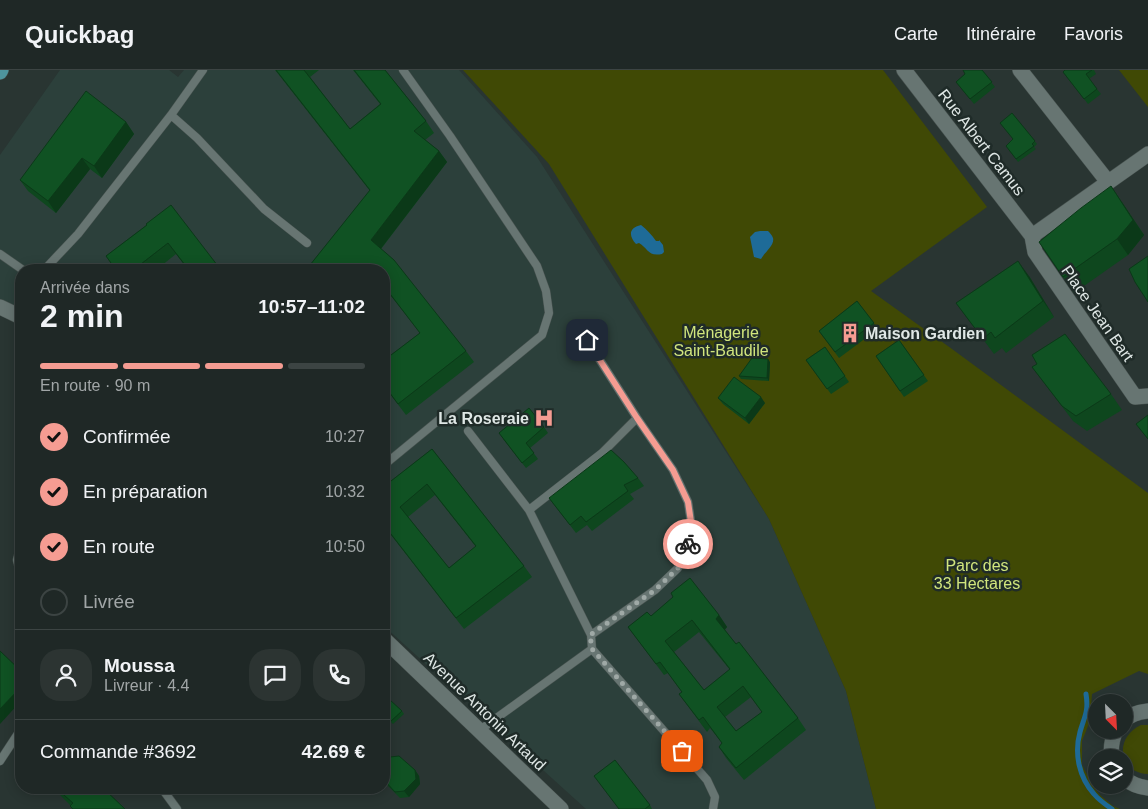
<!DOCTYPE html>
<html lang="fr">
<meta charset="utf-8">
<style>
body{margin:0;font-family:Helvetica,sans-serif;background:#2c3432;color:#f1f3f6;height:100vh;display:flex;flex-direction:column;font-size:19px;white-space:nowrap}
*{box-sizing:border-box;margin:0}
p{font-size:16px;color:#a1a6a7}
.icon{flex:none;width:28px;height:28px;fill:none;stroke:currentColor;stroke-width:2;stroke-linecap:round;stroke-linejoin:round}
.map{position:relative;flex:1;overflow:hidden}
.drawer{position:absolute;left:15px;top:194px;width:375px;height:530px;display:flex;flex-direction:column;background:#1f2826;border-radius:20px;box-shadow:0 2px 12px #0003,0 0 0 1px #3c4443}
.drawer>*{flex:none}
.needle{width:32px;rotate:156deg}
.controls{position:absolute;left:1088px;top:624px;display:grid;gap:10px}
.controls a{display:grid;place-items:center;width:45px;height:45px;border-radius:50%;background:#1f2826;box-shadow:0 2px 12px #0003,0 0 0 1px #3c4443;font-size:25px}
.pin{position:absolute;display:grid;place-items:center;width:42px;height:42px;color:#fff;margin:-21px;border-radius:10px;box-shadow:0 2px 8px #0006}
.courier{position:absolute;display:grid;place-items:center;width:50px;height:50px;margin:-25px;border:4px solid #f59c92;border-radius:50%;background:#fff;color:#222;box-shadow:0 1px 6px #0007}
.head em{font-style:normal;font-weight:800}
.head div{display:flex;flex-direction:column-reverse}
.head{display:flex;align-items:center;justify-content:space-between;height:85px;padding:0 25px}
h1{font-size:32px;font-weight:800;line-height:38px}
.bar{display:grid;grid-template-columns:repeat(4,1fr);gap:8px 5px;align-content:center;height:60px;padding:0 25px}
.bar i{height:6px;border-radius:4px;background:#3c4443}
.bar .selected{background:#f59c92}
.bar p{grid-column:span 4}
.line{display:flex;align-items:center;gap:12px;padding:0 25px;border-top:1px solid #3c4443}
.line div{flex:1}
.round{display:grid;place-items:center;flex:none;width:52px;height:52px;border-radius:20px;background:#2c3432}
ol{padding:0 25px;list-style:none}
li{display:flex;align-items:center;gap:15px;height:55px}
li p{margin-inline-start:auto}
li .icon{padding:5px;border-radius:50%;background:#f59c92;color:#111;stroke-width:4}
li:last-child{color:#a1a6a7}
li i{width:28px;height:28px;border:2px solid #3c4443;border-radius:50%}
header{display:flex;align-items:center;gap:30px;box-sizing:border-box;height:70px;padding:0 25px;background:#1f2826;border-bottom:1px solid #3c4443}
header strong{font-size:24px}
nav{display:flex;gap:28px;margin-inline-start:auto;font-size:18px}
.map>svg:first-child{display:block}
</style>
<header>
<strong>Quickbag</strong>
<nav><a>Carte</a><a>Itinéraire</a><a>Favoris</a></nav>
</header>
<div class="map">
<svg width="1148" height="739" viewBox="0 0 1148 739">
<rect width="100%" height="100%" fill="#293532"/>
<path fill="#2c403b" d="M60,0H169L178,7L184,0H459L537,87L769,449L846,621L876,739H586L384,556V200H21V247L16,244L0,229V85Z"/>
<path fill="#404905" d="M463,0H883L987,137L871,221L952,279L1148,423V604L1139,601L1092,624L1090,651L1082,671V695L1094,718L1101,726L1113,736L1120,739H876L846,621L769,449L549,94Z
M1119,0H1148V37Z
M1141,655H1148V704C1118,703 1114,667 1141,655Z"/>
<path fill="#1e6b98" d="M641,155C646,159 652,165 656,171H659V170L663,175L664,182L662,184C648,187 648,178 639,173L636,174C629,166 628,158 641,155Z
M760,161H768C770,163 772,165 773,168C775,175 764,183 761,189L754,187L750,167L755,162Z"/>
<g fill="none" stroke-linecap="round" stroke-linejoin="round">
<path stroke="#1e6b98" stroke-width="5" d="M1086,624C1089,642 1084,647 1080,662C1074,684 1079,707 1094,724C1099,730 1106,735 1112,739"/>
<defs>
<path id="lane" d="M171,45L197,68L264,139L307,173
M0,184L23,200
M44,200L78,164L171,45L203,0
M587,270L637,348L673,400L688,432L691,452L690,470L678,498L655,520L591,565
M468,361L529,440L591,565L592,579L707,710L715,727L713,739
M384,395L542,265L549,243L546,221L537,196L450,66L403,0
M529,440L602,383L637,348
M21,474L17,490L21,506
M480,660L592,579
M0,691L21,659
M160,718L163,720L177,739"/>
<path id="street" d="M904,0L1032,166L1035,182L1135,327L1148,326
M1020,0L1108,112
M1032,166L1148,84
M0,237L21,247
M384,569L561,739
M1124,651C1130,644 1139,642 1148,641
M1112,688C1110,677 1112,669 1116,660
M1124,708C1131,714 1139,717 1148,718"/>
<path id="primary" d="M0,2L1,0"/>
</defs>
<use href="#lane" stroke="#47524f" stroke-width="9"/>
<use href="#street" stroke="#47524f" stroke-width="16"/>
<use href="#primary" stroke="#47524f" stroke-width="16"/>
<use href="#lane" stroke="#677572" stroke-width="8"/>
<use href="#street" stroke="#677572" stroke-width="15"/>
<use href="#primary" stroke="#4e949d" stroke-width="15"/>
</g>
<path fill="#0e471e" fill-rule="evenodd" d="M275,0H319L310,7L350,59L380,34L353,0H385L426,51L434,63L425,70L439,81L447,92L381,179L466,281L474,292L406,345L384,316V276L391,285L420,263L384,217V200L370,121Z
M982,0L995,17L974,34L956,12L965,4Z
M1065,0H1094L1096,4L1089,9L1101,24L1088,34L1063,2Z
M1012,43L1037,74L1034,77L1036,79L1018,92L1006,76L1013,69Z
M126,52L134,64L102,108L90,99L56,143L28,121L20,110Z
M1122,132L1144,165L1128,185L1074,223L1039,172Z
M147,155L221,200H188L176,184L156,200H116L106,186Z
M1029,206L1054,247L1006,283L1002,278L994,284L956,233Z
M857,231L878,259L839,288L819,261Z
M899,270L928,311L904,327L876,286Z
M825,277L849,312L831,324L806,290Z
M770,292L769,311L741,309L739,306Z
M1032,297L1111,324L1122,340L1087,361L1073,351Z
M718,328L765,333L749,354L723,334Z
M544,357L548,363L530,378L538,389L526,398L503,369Z
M432,379L524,496L532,507L464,559L384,456V416L391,411ZM435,425L476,477L449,498L408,447Z
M638,408L644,416L630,424L634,429L592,461L587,455L576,463L549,428Z
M719,545L727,557L725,560L736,574L798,648L806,660L744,710L726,688L719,677L722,673L710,658L707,662L679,624L682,622L668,603L664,605L628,557L651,546ZM699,562L730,600L704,620L674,582ZM751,627L762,642L736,661L725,647Z
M384,637L402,641L404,644L393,654L384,646Z
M384,693L415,700L419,706L420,714L409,727L400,728L384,712Z
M53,718H103L125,739H72L70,736H71Z
M650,735L652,739H619Z"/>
<path fill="#0b3918" d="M126,52L134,64L102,108L94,96Z
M439,81L447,92L379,181L371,170Z
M82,88L90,99L56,143L48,131Z
M1111,116L1144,165L1128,185L1117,169Z
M1018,191L1029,206L1054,247L1043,231Z
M768,289L770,292L769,311L767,308Z
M761,327L765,333L749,354L745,348Z
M719,545L727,557L724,560L716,549Z
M21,617V631L0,654V639Z
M415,700L419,706L420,714L409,727L404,721Z"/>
<path fill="#105223" stroke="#0b3918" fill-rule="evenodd" d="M276,0H304L350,59L381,34L354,0H385L426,51L414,61L439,81L371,170L394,190L466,281L398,334L384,315V276L391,285L420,263L384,216V200H306L370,120Z
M963,0H982L992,12L970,29L956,12L965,4Z
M1065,0H1092L1086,4L1097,19L1084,29L1063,2Z
M86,21L126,52L94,96L82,88L48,131L20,110Z
M1012,43L1035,71L1032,74L1034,76L1016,89L1006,76L1013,69L1000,53Z
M1111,116L1133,150L1117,169L1063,207L1039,172L1081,138Z
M171,135L221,200H189L168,173L141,194L146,200H116L106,186L147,155L146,154Z
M1148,186V232L1135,212L1129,199Z
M1018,191L1043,231L995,268L991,262L983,269L956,233Z
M857,231L874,253L835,282L819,261Z
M1065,264L1111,324L1076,346L1062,336L1032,297L1037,294L1032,285Z
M899,270L924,305L900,321L876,286Z
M825,277L845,306L827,319L806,290Z
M752,288L768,289L767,308L739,306Z
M734,307L761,327L745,348L718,328Z
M529,338L544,357L526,373L534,383L522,393L499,363Z
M1148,345V369L1136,354Z
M432,379L524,496L456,548L384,455V416L390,410L391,411ZM427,414L476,476L449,498L400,437Z
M611,380L624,392L638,408L624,415L628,421L586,452L581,446L570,455L549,428Z
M690,508L719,545L716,549L736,574L739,572L798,648L736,698L719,677L722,673L703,647L699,650L679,624L682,622L660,592L656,594L628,557L647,542L651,546L673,527L671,523ZM692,550L730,599L704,620L665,571ZM743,616L762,642L736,661L717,637Z
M0,581L21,601V617L0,639Z
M390,630L402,641L391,651L384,645V637Z
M399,686L415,700L416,709L404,721L395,722L384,710V693L390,687Z
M615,690L650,735L645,739H619L594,706Z
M56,718H103L125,739H73L70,736L73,733Z"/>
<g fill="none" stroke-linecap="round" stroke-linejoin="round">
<path stroke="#9fa9a6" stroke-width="5" stroke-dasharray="0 9" d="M682,681L592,579L590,565L655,520L678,498L688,474"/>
<path stroke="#f59c92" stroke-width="6" d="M587,270L637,348L673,400L688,432L691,452L690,470L688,474"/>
</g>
<defs>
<symbol id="building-bare" viewBox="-9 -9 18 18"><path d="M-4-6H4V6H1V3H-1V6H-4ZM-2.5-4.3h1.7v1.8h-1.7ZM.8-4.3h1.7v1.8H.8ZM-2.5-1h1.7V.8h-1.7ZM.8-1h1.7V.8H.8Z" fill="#f59c92" stroke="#1f2b28" stroke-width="2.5" paint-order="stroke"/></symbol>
<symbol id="hospital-bare" viewBox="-9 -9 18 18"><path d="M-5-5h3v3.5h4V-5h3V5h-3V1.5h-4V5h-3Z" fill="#f59c92" stroke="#1f2b28" stroke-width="2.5" paint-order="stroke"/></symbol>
</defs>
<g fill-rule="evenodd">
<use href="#building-bare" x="836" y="249" width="28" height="28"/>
<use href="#hospital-bare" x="530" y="334" width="28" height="28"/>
</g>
<g text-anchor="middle" stroke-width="5" stroke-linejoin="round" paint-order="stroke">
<g font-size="16" fill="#dfe7e5" stroke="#1f2b28">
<text transform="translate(982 72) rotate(52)" y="6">Rue Albert Camus</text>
<text transform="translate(1098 243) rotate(55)" y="6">Place Jean Bart</text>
<text transform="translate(485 641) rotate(44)" y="6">Avenue Antonin Artaud</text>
</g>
<g font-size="16" fill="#d1e57d" stroke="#1f2b28">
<text x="721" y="268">Ménagerie<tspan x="721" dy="18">Saint-Baudile</tspan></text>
<text x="977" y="501">Parc des<tspan x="977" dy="18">33 Hectares</tspan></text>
</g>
<g font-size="16" font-weight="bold" fill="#dfe7e5" stroke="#1f2b28" text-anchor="start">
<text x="865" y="269">Maison Gardien</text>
<text x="529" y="354" text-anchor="end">La Roseraie</text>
</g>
</g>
</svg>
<div class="controls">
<a><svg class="needle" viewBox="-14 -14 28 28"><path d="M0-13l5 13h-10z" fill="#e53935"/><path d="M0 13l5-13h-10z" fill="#a1a6a7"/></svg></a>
<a><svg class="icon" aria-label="layers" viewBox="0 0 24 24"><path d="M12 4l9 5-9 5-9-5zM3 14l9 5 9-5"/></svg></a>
</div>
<div class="pin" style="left:682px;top:681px;background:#ea580c"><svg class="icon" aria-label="bag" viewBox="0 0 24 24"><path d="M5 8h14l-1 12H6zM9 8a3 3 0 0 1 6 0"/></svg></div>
<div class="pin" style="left:587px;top:270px;background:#1f2937"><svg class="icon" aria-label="home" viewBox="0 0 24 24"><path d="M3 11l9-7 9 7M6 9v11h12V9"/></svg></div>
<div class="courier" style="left:688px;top:474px"><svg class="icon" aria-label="bike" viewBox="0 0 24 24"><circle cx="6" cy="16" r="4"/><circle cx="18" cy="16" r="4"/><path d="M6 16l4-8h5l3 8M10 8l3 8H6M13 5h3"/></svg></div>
<section class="drawer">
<div class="head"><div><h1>2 min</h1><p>Arrivée dans</p></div><em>10:57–11:02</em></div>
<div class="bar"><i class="selected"></i><i class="selected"></i><i class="selected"></i><i></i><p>En route · 90 m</p></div>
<ol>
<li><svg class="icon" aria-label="check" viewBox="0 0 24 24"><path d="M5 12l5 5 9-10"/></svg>Confirmée<p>10:27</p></li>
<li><svg class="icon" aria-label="check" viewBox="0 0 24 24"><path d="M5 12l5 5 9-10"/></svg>En préparation<p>10:32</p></li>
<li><svg class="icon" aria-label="check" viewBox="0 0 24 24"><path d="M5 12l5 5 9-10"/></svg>En route<p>10:50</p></li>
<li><i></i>Livrée</li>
</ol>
<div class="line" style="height:90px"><a class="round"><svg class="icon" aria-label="person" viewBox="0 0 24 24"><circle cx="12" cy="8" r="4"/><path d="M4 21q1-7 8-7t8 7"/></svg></a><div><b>Moussa</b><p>Livreur · 4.4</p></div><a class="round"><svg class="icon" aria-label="chat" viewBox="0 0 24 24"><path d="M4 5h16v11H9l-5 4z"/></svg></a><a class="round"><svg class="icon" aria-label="phone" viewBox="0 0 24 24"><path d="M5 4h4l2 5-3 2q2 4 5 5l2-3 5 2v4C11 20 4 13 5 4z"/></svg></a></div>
<div class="line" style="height:65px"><div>Commande #3692</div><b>42.69 €</b></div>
</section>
</div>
